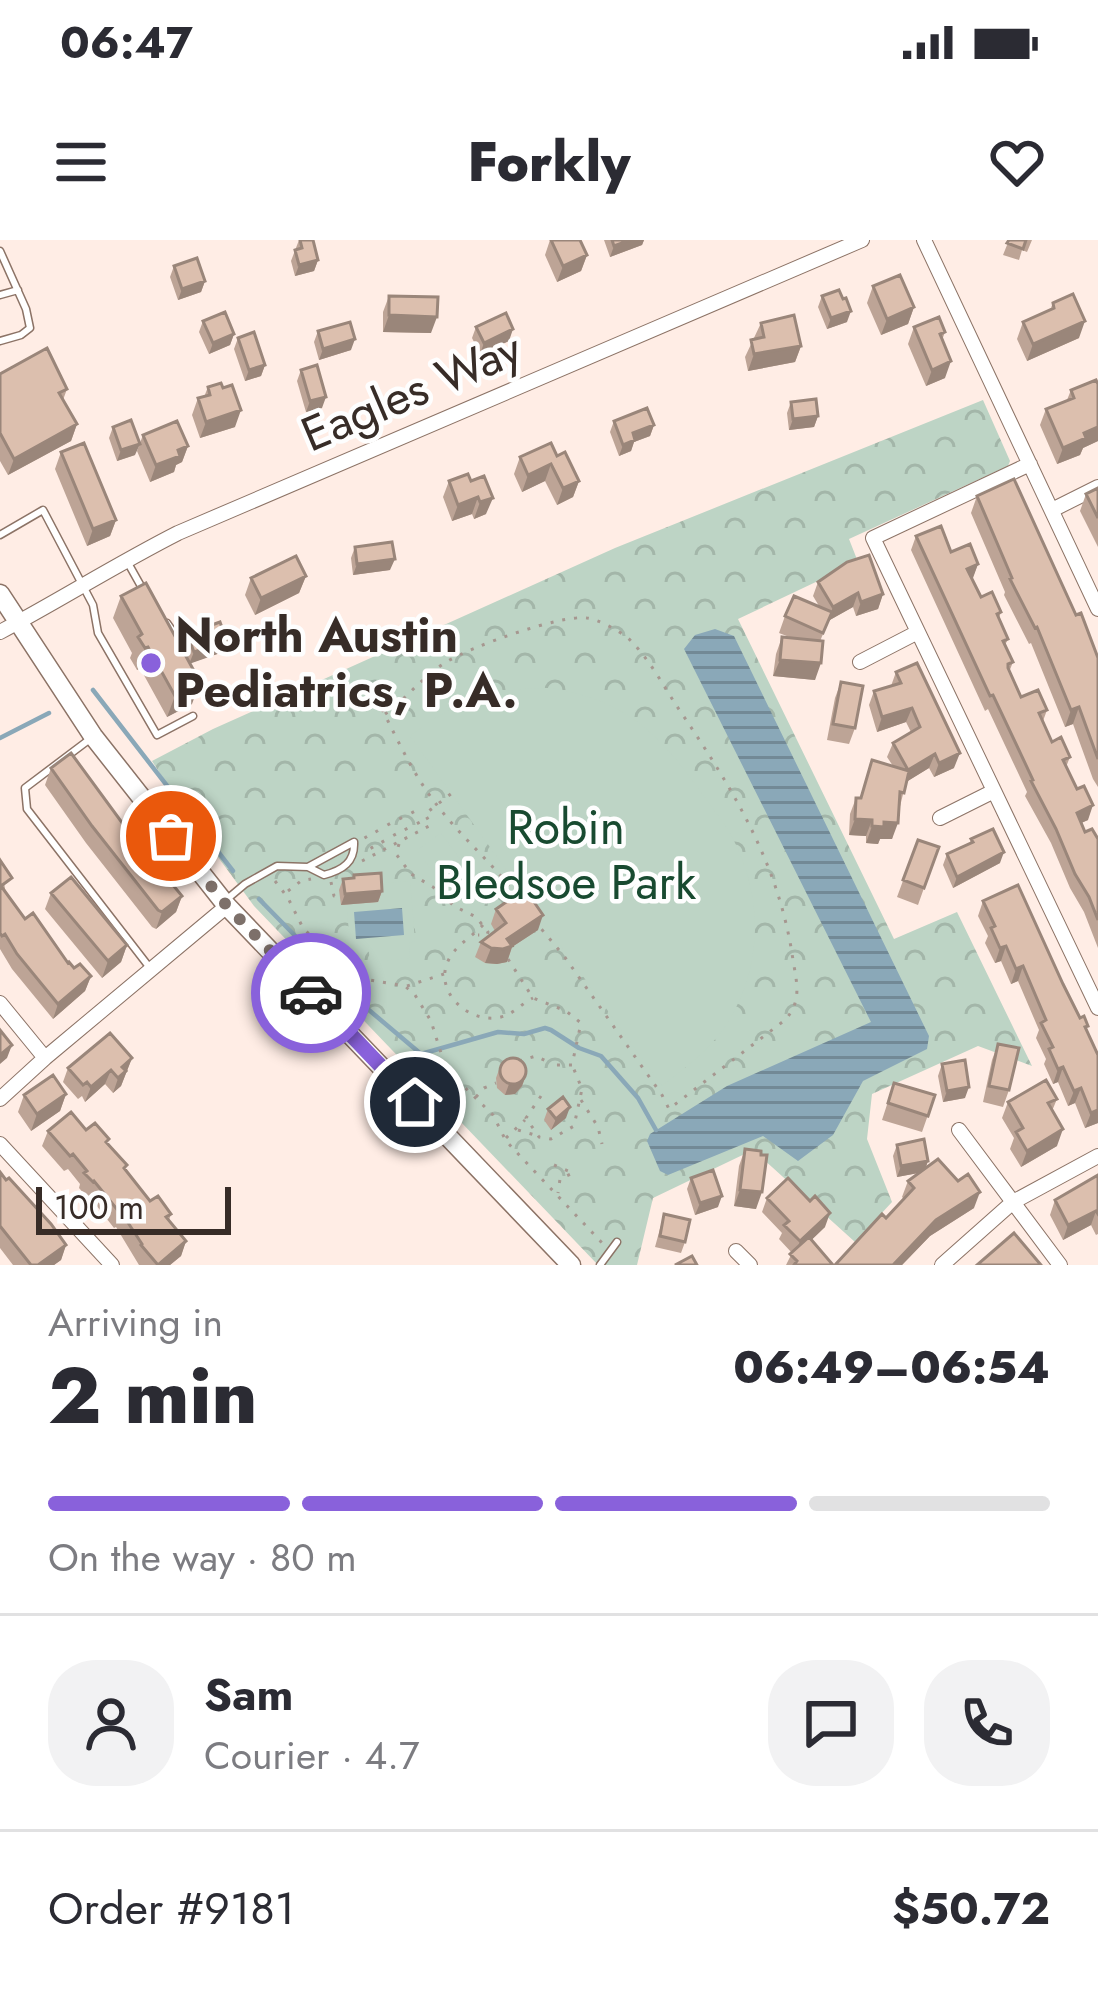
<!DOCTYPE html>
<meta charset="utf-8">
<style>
body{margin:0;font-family:Jost,sans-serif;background:#f2f2f3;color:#2b2b33;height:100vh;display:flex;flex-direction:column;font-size:45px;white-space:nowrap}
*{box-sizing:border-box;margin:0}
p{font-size:39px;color:#7c7c81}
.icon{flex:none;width:66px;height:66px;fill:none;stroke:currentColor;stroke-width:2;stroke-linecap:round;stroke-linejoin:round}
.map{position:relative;height:1025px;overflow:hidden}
.drawer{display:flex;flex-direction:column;background:#fff;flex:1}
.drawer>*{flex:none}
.scale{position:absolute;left:36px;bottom:30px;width:195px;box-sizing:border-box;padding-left:12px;border:6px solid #372c27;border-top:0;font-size:33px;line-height:42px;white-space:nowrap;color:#372c27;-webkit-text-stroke:9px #fefefe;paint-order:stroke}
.pin{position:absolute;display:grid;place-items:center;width:102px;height:102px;color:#fff;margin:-51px;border:6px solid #fff;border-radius:50%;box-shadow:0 3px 12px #0007}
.courier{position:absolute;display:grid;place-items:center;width:120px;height:120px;margin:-60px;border:9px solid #8961db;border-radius:50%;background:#fff;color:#222;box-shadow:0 3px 15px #0007}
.head em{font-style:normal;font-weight:800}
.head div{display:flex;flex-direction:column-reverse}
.head{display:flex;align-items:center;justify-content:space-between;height:204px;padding:0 48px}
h1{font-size:78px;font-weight:800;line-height:90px}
.bar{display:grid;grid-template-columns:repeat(4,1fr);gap:18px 12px;align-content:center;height:144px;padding:0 48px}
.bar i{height:15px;border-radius:9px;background:#e1e1e2}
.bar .active{background:#8961db}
.bar p{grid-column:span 4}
.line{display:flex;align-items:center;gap:30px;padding:0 48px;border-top:3px solid #e1e1e2}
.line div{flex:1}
.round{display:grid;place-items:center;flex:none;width:126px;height:126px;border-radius:48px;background:#f2f2f3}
.status{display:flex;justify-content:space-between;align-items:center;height:84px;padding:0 60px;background:#fff;direction:ltr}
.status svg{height:33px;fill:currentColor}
header{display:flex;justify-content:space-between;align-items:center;height:156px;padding:0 48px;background:#fff;font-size:54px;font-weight:800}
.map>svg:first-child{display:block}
</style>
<div class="status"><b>06:47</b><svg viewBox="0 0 49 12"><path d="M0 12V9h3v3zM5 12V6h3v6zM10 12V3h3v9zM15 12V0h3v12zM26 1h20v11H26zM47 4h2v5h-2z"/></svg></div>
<header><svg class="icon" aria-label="menu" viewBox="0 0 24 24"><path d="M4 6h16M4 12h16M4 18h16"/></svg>Forkly<svg class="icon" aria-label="heart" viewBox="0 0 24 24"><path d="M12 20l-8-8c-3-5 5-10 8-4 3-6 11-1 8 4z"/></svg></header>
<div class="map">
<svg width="1098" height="1025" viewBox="0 0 1098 1025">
<defs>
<pattern id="park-crowns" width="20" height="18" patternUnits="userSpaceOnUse" patternTransform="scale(3)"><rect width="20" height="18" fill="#bdd4c5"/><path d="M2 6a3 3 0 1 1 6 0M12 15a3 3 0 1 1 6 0" fill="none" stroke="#a3b6a9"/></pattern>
<pattern id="water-rules" width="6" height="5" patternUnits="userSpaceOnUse" patternTransform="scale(3)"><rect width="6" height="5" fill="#8aa8b8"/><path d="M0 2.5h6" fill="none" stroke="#728996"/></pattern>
</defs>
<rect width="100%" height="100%" fill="#ffede5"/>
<path fill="url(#park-crowns)" d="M983,160L1010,221L1008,226L849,299L858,322L738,379L894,699L957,672L1032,826L978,806L872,854L867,899L892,962L855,1002L753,910L653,958L637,1025H598L254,666L187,575L152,521L213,489L615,308Z"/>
<path fill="#bdd4c5" d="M550,448C645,462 673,515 725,585C764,647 766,727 724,788C707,812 685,828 662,846L410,496C453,462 496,447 550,448Z
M441,593L465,626L442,644L417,610Z
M410,641L415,701L409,703L410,718L370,722L368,705L350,706L347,669H341L339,650L350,646Z"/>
<path fill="url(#water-rules)" d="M715,389L734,396L929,796L927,809L863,841L833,895L798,921L763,896L668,935L660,931L647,901L650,894L727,846L871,782L684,409L695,395Z
M402,668L404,695L356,699L354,672Z"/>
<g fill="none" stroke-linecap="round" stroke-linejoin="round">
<path stroke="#8aa8b8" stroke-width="4.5" d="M93,450L233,631
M0,498L49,473
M259,659L363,765L421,814L498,792L524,794L545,788L551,790L579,808L601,816L638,858L656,890"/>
<defs>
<path id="service" d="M0,11L26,69L30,88L21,95L0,101
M0,55L18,50
M0,295L43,270L93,365L98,393L157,495L193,476
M128,323L142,348
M167,383L176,396
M90,499L25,548L27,569L150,728
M308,627L324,635C343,630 355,622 354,602
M226,660L245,644L277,626L308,627L354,602
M600,1025L617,1002"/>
<path id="minor" d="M924,0L1098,369
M1030,224L873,298L1098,768
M1052,270L1098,247
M0,392C60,360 117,324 178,293L862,0
M860,422L918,392
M940,578L994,551
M0,763L45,818
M0,859L45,818L227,666
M959,890L1060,1025
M0,904L112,1025
M736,1011L750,1025
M942,1025L1013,962L1098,916"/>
<path id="secondary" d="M0,354L93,496L227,666L571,1025"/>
</defs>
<use href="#service" stroke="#8c7366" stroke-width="9"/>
<use href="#minor" stroke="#8c7366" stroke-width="16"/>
<use href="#secondary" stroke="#8c7366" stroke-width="21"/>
<path stroke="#a69790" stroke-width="3" stroke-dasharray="3 9" stroke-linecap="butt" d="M371,448C390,483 408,526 431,557C457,594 492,622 519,658
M385,474C407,458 424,435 448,421C471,407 561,374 587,378C598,379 619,391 628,398C647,416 662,443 676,465C731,546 779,622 793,720C797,744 802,761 785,780L669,869L662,855L564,716L538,685
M412,571L422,590
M400,577L409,595
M388,583L398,601
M376,590L386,607
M365,596L375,613
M399,604L396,614L411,634L433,647L454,666L476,677L488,692L487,695H478
M362,621L431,585L425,574L452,553
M275,641L288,658L302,686L335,725L352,737L405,746L415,755L431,781L446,829L493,875L506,901L604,1005
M331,642L334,656L339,657
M288,651L301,641L311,639
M483,685C472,697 457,704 449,719C432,751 469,785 501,777C514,774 522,763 533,758
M508,719L533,758L566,771L581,783L572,825H551
M407,746L444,734
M519,821L536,816L552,824
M541,856L526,878L539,897L551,899L574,886L582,849L573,827
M476,857L484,848L496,843
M581,860L598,887L602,904
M518,890L538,896
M506,898L525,880
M554,925L573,933L560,939L558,953"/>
<use href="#service" stroke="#fff" stroke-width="6"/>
<use href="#minor" stroke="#fff" stroke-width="14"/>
<use href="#secondary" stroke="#fff" stroke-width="18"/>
</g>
<path fill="#bda496" d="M299,0L318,20L314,31L295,36L291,21Z
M550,0H580L587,15L581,31L557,42L545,15Z
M604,0H644L642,5L610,17Z
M1009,0H1032L1027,12L1022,10L1019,20L1003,15Z
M174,26L205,41L201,52L178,60L170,37Z
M873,46L914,67L908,84L881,95L867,63Z
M389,56L431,93L383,92V72Z
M822,56L847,82L827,89L818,67Z
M1053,63L1079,98L1027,121L1017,99L1023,82L1050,70Z
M203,81L234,94L230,105L209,114L199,92Z
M761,83L801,106L795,122L748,131L745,117Z
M476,87L509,101L480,114L472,98Z
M914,87L945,92L942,100L945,138L926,146L908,104Z
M318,91L351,110L319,120L314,102Z
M238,98L265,125L261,136L245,141L234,109Z
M301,130L322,168L306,172L297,141Z
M0,134L67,149L63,160L77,184L71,201L8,235L0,221Z
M1098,144V201L1083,208L1080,215L1057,224L1040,185L1046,169L1067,160L1071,150Z
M208,147L235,187L200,198L192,175L198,158L204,157Z
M791,162L818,176L814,187L789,190L787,173Z
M614,181L654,185L650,196L634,202L631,211L619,216L610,192Z
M113,187L135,215L117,221L109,198Z
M143,195L188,206L182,222L176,225L174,232L150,242L137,211Z
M61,212L116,280L110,296L87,306L55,229Z
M557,216L579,241L573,257L557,265L545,241L522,252L514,234L520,217Z
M468,234L486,274L474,279L472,274L452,281L443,257L449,241Z
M1098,248V307L1080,271L1086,254Z
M977,256L1076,375L1098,418V547L1093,539L1073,484L1065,487L1031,403L1029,404L1004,355L1005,352L971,273Z
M916,296L978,324L972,339L981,357L1001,372L999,378L1008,399L1005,405L1013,422L1009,432L1021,457L1047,470L1043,481L1052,502L1070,517L1066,527L1088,580L1081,583L1085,592L1098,599V708L1084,672L1070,648L1051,603L1025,556L1027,552L988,469L985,471L911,310Z
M355,307L390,330L353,335L351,318Z
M306,336L299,353L255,375L245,355L251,338Z
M818,342L883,354L878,369L856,376L853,367L828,381L820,401L815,440L773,436L776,414L782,397L792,398L779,393L785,376L819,366L813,356Z
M121,356L189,422L183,405L187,394L227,401L223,412L190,423L192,464L167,477L140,428L137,430L130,418L132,413L113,378Z
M896,432L954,528L934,537L929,528L906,542L892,599H880L878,604L866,603V596L849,595L850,574L856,558H860L872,520L893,526L887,517L893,503L911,492L906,482L877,492L869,465L874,451L891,446Z
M841,442L855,488L849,504L827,500L835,458Z
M51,528L123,584L182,656L176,672L156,689L152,687L86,603L45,545Z
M971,599L1000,623L953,648L943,625L947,614L970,603Z
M918,600L924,648L918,665L897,657Z
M0,620L6,654L25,679L68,723L91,736L85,751L53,779L12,729L0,709Z
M354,635L382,651L378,662L341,665L339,650L343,639L352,638Z
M51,653L127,705L121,722L102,738L45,669Z
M983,661L1063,744L1087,790L1098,883L1085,888L1075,863L1068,866L1058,842L1053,844L1044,824L1046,819L1036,798L1039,790L1018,741L1011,744L1001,721L995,723L985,703L988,696L978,676Z
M496,669L538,690L512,707L507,722L497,724L485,723L475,717L481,702L495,691L491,684Z
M998,804L1009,850L1003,867L983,862L992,820Z
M132,818L121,846L113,853L105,844L85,862L82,856L78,859L63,842L68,828Z
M942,824L965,858L943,862L938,836Z
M500,827L526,835L522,846L515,854L505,855L497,848L496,838Z
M894,843L935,855L922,892L882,880Z
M66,854L60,871L31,891L18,872L24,855Z
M1057,859L1052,871L1057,906L1021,927L1010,909L1014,898L1002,878L1008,862Z
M548,869L566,878L551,890L544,880Z
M86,890L107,903L127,925L125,930L150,961L171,974L169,980L186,1001L181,1016L170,1025H139L116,987L114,988L89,956L87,957L79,948L80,944L68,929L64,931L42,906L48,891Z
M897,905L928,921L926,927L974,968L930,996L902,1025H835L886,978L904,959L902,957L908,941L918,933L897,937L893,916Z
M745,909L761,915L756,969L734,966L739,926Z
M0,932L66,1005L61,1020L54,1025H13L0,1008Z
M1098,935V994L1096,995L1091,985L1063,1000L1050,975L1055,960Z
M691,938L718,967L695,975L687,949Z
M767,958L825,987L811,1000L833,1025H786L792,1013L779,999L782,993L762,972Z
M664,974L685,1002L681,1013L655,1007Z"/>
<path fill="#9a867a" d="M630,0H644L642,5L610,17L614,6Z
M587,15L581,31L557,42L563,26Z
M318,20L314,31L295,36L299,25Z
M205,41L201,52L178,60L182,49Z
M914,67L908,84L881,95L887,79Z
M851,71L847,82L827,89L831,78Z
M389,75L437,77L431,93L383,92Z
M1085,81L1079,98L1027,121L1033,104Z
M513,89L509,101L480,114L484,103Z
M234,94L230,105L209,114L213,103Z
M355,99L351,110L319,120L323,109Z
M801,106L795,122L748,131L754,114Z
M951,121L945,138L926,146L932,130Z
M265,125L261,136L245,141L249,130Z
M326,157L322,168L306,172L310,161Z
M241,170L235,187L200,198L206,182Z
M818,176L814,187L789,190L793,179Z
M77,184L71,201L8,235L14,219Z
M654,185L650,196L634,202L631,211L619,216L623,205L633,193Z
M1098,187V201L1083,208L1080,215L1057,224L1063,208L1084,193Z
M140,204L135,215L117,221L121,210Z
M188,206L182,222L176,225L174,232L150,242L156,225L178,210Z
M551,224L545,241L522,252L528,235Z
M579,241L573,257L557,265L563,248Z
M478,257L472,274L452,281L458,265Z
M493,258L486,274L474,279L480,262Z
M116,280L110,296L87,306L93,289Z
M395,319L390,330L353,335L357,324Z
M978,324L973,338L962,343L967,329Z
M306,336L299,353L255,375L261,358Z
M858,353L853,367L828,381L817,409L833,367Z
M883,354L878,369L856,376L861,362Z
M227,401L223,412L189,424L194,412Z
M148,407L140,428L137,430L145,408Z
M780,420L821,423L815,440L773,436Z
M200,442L192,464L167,477L175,456Z
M1079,467L1073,484L1065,487L1071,470Z
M912,468L906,482L877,492L882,477Z
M960,513L954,528L934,537L939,523Z
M935,514L929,528L903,544L908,530Z
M1093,565L1088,580L1072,587L1077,573Z
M855,579L872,580L866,596L849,595Z
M884,582L898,583L892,599H880L878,604L866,603L872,586Z
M1004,612L1000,623L953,648L957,637Z
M382,651L378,662L341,665L345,654Z
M182,656L176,672L156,689L162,672Z
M543,675L538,690L512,707L507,722L497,724L485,723L491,708Z
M127,705L121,722L102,738L108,721Z
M1006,706L1001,721L995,723L1000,708Z
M1023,726L1018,741L1011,744L1016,729Z
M91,736L85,751L53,779L58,764Z
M12,805L7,818L0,824V815Z
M132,818L121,846L113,853L122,827Z
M1063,827L1058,842L1053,844L1058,829Z
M111,830L105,844L85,862L91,847Z
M526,835L522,846L515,854L505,855L509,844Z
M969,847L965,858L943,862L947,851Z
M1081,848L1075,863L1068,866L1074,851Z
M66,854L60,871L31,891L37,874Z
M570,867L566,878L551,890L556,879Z
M1098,870V883L1085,888L1091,873Z
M1063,889L1057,906L1021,927L1027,911Z
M928,921L924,932L897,937L901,926Z
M740,950L762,952L756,969L734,966Z
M980,952L974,968L930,996L902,1025H893L936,980Z
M722,956L718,967L695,975L700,963Z
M1096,971L1091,985L1063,1000L1068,985Z
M830,973L825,987L795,1016L800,1001Z
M186,1001L181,1016L170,1025H158Z
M66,1005L61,1020L54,1025H38Z"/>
<path fill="#dcbfae" stroke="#9a867a" stroke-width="3" d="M300,0H313L318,20L299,25L295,10L302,8Z
M551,0H580L587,15L563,26Z
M612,0H630L614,6Z
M1009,0H1026L1023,9L1007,3Z
M197,18L205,41L182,49L174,26Z
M900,35L914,67L887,79L873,46Z
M839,50L843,59L846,58L851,71L831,78L822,56Z
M1073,54L1085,81L1033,104L1023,82L1054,68L1053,63Z
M389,56L438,57L437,77L389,75Z
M225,72L234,94L213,103L203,81Z
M506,73L513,89L484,103L476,87Z
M794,75L801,106L754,114L751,100L764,97L761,83Z
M939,77L945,92L940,94L951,121L932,130L914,87Z
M350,82L355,99L323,109L318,91Z
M254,92L265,125L249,130L238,98Z
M47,108L67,149L59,153L77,184L14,219L0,193V134Z
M317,125L326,157L310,161L301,130Z
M1096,140L1098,144V187L1084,193L1086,198L1063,208L1046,169L1074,158L1071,150Z
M221,143L223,148L232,145L241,170L206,182L198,158L210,155L208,147Z
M816,159L818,176L793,179L791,162Z
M647,168L654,185L633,193L635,200L623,205L614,181Z
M131,180L140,204L121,210L113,187Z
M177,181L188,206L178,210L180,216L156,225L143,195Z
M84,203L116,280L93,289L61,212Z
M551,203L557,216L565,212L579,241L563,248L551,224L528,235L520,217Z
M468,234L471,241L484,236L493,258L480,262L478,257L458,265L449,241Z
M1014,239L1076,375L1081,373L1098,418V519L1079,467L1071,470L1037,387L1035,388L1010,339L1012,338L977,256Z
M1098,248V278L1086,254Z
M941,286L951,312L970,304L978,324L967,329L981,357L992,352L1001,372L997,374L1008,399L1003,401L1013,422L1008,424V428L1021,457L1038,450L1047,470L1039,473L1052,502L1061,497L1070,517L1063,520L1077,549L1084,546L1093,565L1077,573L1085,592L1092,589L1098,599V680L1089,657L1075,634L1056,589L1031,541L1033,540L993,455L990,456L916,296Z
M392,302L395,319L357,324L355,307Z
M869,315L883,354L861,362L858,353L833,367L818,342L847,322Z
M296,316L306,336L261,358L251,338Z
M146,343L200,442L175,456L148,407L145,408L138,397L142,394L121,356Z
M794,356L832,372L823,393L785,376Z
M220,382L227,401L194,412L187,394Z
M782,397L823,401L821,423L780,420Z
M917,423L960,513L939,523L935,514L908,530L893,503L920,487L912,468L882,477L874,451L901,443L896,432Z
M841,442L863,446L855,488L833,484Z
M71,513L123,584L182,656L162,672L158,670L92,586L51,528Z
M872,520L909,531L904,553L900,552L898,583L884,582V587L872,586V580L855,579L856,558H861Z
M993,589L1004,612L957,637L947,614L973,602L971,599Z
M918,600L939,607L924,648L903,640Z
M0,620L12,638L1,646L25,679L33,673L68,723L69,722L74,728L80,724L91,736L58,764L17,714L5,694L2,696L0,693Z
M381,633L382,651L345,654L343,639L354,638V635Z
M71,637L127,705L108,721L51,653Z
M1018,645L1063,744L1080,778L1084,776L1088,786L1085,787L1098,815V870L1091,873L1081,848L1074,851L1063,827L1058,829L1049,809L1053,807L1041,783L1046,780L1023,726L1016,729L1006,706L1000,708L991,688L995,686L983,661Z
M525,649L543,675L507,699L512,706L503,709L491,708L481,702L506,683L496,669Z
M0,790L12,805L0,815Z
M110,793L132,818L122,827L126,831L118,838L111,830L91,847L87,842L83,845L68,828Z
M998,804L1019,808L1009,850L989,846Z
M500 831a13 13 0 1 1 26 0a13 13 0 1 1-26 0Z
M965,820L969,847L947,851L942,824Z
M53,835L66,854L37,874L24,855Z
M1046,840L1057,859L1048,863L1063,889L1027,911L1016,892L1023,888L1008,862Z
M894,843L935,855L928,876L888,863Z
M563,857L570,867L556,879L548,869Z
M71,872L86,890L95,883L109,899L106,902L127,925L124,928L150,961L158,956L171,974L166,977L186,1001L158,1025L141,1005L142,1004L121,972L120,973L94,941L93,942L84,933L87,931L73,914L70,916L48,891Z
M924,899L928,921L901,926L897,905Z
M745,909L761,911V915H767L762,952L740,950Z
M938,919L958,941L968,934L980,952L936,980L893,1025H835L882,974L886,978L914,948L908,941Z
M713,930L722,956L700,963L691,938Z
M0,932L6,940L9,938L51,984L66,1005L38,1025H31L0,986Z
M1098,935V974L1096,971L1068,985L1055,960Z
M788,938L810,961L815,956L830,973L800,1001L784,985L789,981L767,958Z
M664,974L690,980L685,1002L660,996Z
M1014,993L1041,1025H977Z
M809,997L833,1025H794L797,1021L790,1014Z
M692,1016L697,1025H675Z"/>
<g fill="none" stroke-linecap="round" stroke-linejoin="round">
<path stroke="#7d706a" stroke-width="12" stroke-dasharray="0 21.6" d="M171,596L227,666L311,753"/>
<path stroke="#8961db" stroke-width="15" d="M311,753L415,862"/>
</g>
<circle fill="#8961db" stroke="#fefefe" stroke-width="4.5" cx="151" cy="423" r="12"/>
<g text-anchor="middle" stroke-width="9" stroke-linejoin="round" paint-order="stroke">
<g font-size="48" fill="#372c27" stroke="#fefefe">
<text transform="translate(411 151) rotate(-23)" y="17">Eagles Way</text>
</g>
<g font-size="48" font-weight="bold" fill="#372c27" stroke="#fefefe" text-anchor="start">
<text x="175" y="412">North Austin<tspan x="175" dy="55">Pediatrics, P.A.</tspan></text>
</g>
<g font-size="48" fill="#184a30" stroke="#fefefe">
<text x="566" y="604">Robin<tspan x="566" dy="55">Bledsoe Park</tspan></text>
</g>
</g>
</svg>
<div class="scale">100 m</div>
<div class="pin" style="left:171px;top:596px;background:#ea580c"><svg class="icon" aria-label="bag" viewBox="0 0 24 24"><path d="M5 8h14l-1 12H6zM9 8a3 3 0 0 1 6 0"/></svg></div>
<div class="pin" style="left:415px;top:862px;background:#1f2937"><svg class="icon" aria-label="home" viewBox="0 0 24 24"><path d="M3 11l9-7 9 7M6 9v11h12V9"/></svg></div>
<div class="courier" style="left:311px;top:753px"><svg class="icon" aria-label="car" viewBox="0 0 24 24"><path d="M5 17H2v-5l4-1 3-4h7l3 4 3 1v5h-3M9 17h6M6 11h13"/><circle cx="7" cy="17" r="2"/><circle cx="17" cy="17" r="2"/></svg></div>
</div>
<section class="drawer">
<div class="head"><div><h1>2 min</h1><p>Arriving in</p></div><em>06:49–06:54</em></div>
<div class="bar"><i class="active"></i><i class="active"></i><i class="active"></i><i></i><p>On the way · 80 m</p></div>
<div class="line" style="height:216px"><a class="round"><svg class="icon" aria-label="person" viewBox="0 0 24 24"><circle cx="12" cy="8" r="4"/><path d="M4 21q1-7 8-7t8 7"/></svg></a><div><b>Sam</b><p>Courier · 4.7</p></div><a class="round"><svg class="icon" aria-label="chat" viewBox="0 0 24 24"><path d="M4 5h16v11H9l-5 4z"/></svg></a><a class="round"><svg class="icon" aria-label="phone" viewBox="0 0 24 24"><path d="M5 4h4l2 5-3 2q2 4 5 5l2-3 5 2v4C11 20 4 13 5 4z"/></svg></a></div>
<div class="line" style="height:156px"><div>Order #9181</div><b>$50.72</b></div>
</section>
